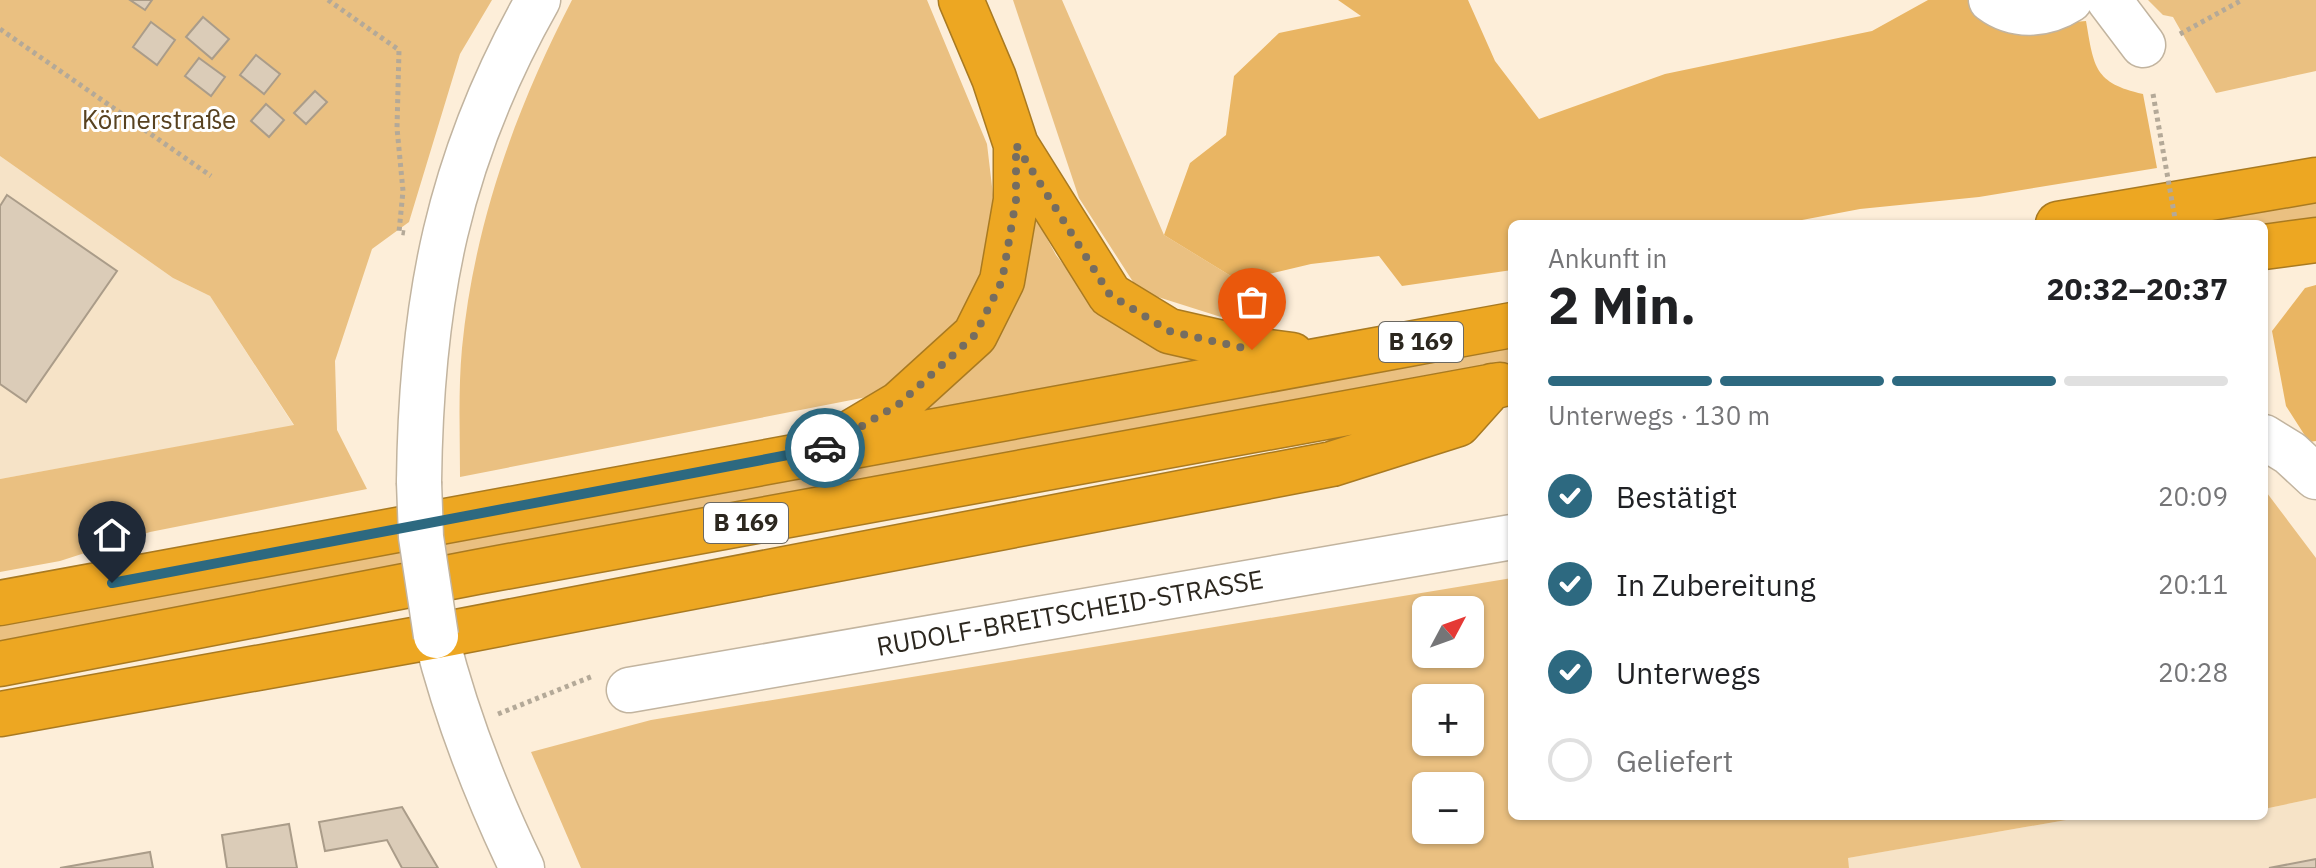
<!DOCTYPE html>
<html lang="de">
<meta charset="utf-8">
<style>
body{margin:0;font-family:"IBM Plex Sans",sans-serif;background:#f6f6f6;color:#202124;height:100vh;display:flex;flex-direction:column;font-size:30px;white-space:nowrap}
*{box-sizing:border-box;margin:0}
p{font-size:26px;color:#757577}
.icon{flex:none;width:44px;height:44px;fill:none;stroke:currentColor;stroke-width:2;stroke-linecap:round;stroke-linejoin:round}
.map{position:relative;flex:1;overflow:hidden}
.panel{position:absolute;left:1508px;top:220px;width:760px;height:600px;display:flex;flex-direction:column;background:#fff;border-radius:12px;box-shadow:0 2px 6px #0004}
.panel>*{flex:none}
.needle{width:52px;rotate:49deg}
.tools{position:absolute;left:1412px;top:596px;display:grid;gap:16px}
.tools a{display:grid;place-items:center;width:72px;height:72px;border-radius:12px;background:#fff;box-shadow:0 2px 6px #0004;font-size:40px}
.pin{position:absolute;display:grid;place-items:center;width:68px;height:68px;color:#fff;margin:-82px -34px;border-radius:50% 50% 50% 0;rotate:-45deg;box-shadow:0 0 8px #0007}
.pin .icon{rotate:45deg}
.courier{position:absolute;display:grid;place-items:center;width:80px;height:80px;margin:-40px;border:6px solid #2d6980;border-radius:50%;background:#fff;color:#222;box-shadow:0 2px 10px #0007}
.head em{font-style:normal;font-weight:700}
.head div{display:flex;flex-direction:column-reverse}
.head{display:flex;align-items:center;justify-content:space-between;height:136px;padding:0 40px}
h1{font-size:52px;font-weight:700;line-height:60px}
.bar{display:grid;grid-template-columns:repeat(4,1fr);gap:12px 8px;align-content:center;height:96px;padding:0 40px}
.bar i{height:10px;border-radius:6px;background:#e0e0e0}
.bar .selected{background:#2d6980}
.bar p{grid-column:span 4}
ol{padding:0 40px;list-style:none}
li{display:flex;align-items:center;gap:24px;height:88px}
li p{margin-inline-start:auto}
li .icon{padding:8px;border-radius:50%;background:#2d6980;color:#fff;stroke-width:4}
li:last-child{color:#757577}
li i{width:44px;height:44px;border:4px solid #e0e0e0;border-radius:50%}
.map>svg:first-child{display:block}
</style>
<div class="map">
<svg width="2316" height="868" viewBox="0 0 2316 868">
<rect width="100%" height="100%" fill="#fdeed9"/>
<path fill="#f6e3c7" d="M0,156L173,278L210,296L294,426L0,479Z
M2316,798V868H1849L1847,858L2089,816H2264V809Z"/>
<path fill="#eac081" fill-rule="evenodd" d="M0,0H492L460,54L409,222L372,249L335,361L337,430L367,489L150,532L60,561L0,572V479L294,425L210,296L173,278L0,156Z
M572,0H927L987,144L995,212L986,281L966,323L877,395L460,477C460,434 458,391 462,348C474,225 515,110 572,0Z
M1013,0H1062L1164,235L1239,281L1221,317L1139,291L1079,198Z
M2148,0H2316V71L2216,93L2173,17L2163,15Z
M2316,197V218L2264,226L2147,224Z
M1032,211L1056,255L1080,286L1210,359L931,412L929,402C999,333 1027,314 1032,211Z
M1512,345V365L0,642V624Z
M2264,489L2316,558V798L2264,809Z
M1512,578V816H2089L1848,858L1849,868H581L531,752L651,720ZM1426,610H1470V654H1426ZM1470,698V742H1426V698ZM1470,786V830H1426V786Z"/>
<path fill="#e9b563" d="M1338,0H1468L1495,61L1539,119L1665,74L1872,31L1928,0H2019L2038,25L2086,21C2094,67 2094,83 2143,94L2157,168L1979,197L1860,209L1781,224H1512V270L1402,286L1379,256L1311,264L1239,281L1164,235L1190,163L1226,135L1234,76L1279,33L1361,16Z
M2316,285V441L2309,442L2286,406L2272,331L2305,288Z"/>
<path fill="#dbccb8" stroke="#aa9c89" stroke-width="2" d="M130,0H152L145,10Z
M203,17L229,39L212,59L186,37Z
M151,22L175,40L157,65L133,47Z
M256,55L280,74L264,94L240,75Z
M199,58L225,77L211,96L185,76Z
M315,91L327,102L306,124L294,113Z
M266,104L284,120L269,137L251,121Z
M7,195L117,271L26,402L0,384V206Z
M402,807L438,868H402L387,840L325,851L319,822Z
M289,824L297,868H227L222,835Z
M150,852L153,868H60Z
M2316,859V868H2269Z"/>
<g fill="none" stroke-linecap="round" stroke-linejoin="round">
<defs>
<path id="minor" d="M1991,0C2015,18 2045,16 2070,0
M2109,0L2143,45
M2264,437L2290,453L2316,477
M419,482C421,301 448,159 538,0
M436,636C456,716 486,793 522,868
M629,690L1512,537"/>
<path id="highway" d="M1016,145L1110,295L1169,331L1252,350L1292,355
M2058,224L2316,180
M2264,247L2316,240
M847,435L899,404L975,335L1002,281L1016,200V145L994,78L961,0
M0,603L1512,325
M0,664L477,572L1500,385
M0,714L436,636L1332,464L1458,424L1492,386"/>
</defs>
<use href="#minor" stroke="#c2b49f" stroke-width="47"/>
<use href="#highway" stroke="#a97a21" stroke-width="47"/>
<path stroke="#b4a998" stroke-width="5" stroke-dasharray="4 4" stroke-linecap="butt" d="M328,0L399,50L397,128L403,191L399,232L405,233
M0,29L211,176
M2180,34L2242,0
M498,714L593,676"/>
<use href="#minor" stroke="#fff" stroke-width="44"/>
<use href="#highway" stroke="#eda722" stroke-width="44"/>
<defs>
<path id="minor-bridge" d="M419,482L421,537L436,636"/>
</defs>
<use href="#minor-bridge" stroke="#c2b49f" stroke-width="47" stroke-linecap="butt"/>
<path stroke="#b4a998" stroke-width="5" stroke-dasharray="4 4" stroke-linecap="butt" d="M2153,94L2176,224"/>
<use href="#minor-bridge" stroke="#fff" stroke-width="44"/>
</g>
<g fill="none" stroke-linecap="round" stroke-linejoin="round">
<path stroke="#756d60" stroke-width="8" stroke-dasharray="0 14.4" d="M825,448L899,404L975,335L1002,281L1016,200V145L1110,295L1169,331L1252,350"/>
<path stroke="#2d6980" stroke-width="10" d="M112,583L825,448"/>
</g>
<g text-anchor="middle" stroke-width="6" stroke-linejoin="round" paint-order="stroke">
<g fill="#fff" stroke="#6b6862" stroke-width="2">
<rect x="1379" y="322" width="84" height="40" rx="6"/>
<rect x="704" y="503" width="84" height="40" rx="6"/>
</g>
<g font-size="24" font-weight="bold" fill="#2c271f">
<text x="1421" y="350">B 169</text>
<text x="746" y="531">B 169</text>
</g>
<g font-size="26" fill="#584220" stroke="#fff">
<text x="159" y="129">Körnerstraße</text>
</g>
<g font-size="26" fill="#2c271f" stroke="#fff">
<text transform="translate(1070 613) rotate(-10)" y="9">RUDOLF-BREITSCHEID-STRASSE</text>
</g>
</g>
</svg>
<div class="tools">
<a><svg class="needle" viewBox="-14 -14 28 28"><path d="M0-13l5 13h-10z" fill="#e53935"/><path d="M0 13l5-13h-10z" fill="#757577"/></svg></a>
<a>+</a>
<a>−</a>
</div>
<div class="pin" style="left:1252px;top:350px;background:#ea580c"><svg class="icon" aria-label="bag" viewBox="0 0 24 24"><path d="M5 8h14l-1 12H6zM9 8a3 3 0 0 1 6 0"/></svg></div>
<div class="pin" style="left:112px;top:583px;background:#1f2937"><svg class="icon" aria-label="home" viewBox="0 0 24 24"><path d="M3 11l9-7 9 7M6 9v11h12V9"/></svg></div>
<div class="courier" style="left:825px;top:448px"><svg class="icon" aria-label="car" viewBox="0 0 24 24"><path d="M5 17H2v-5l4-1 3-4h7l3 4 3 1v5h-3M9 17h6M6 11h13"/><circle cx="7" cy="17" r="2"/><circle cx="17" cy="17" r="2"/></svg></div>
<section class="panel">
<div class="head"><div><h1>2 Min.</h1><p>Ankunft in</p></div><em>20:32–20:37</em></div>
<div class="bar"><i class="selected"></i><i class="selected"></i><i class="selected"></i><i></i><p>Unterwegs · 130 m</p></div>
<ol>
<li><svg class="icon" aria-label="check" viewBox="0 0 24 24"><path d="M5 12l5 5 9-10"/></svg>Bestätigt<p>20:09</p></li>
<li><svg class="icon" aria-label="check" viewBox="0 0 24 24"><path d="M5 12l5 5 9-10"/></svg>In Zubereitung<p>20:11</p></li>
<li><svg class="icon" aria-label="check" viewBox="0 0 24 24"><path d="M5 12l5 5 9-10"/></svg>Unterwegs<p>20:28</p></li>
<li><i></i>Geliefert</li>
</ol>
</section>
</div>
